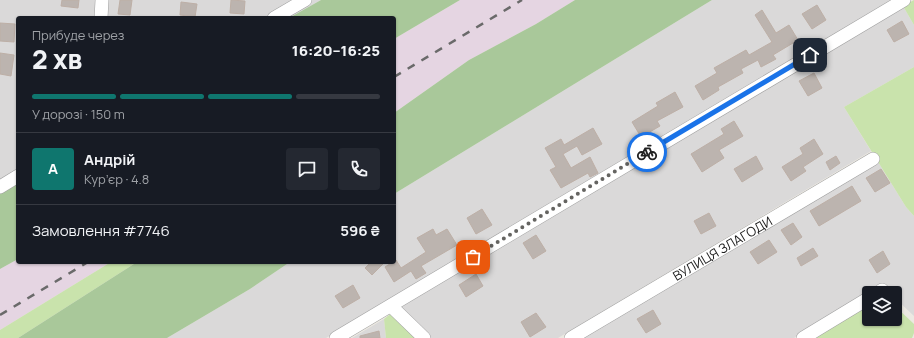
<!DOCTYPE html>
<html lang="uk">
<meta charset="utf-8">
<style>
body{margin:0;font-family:Manrope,sans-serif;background:#242831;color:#f1f3f6;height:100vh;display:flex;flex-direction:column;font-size:15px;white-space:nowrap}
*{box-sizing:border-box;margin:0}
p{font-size:13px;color:#9ea1a6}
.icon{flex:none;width:22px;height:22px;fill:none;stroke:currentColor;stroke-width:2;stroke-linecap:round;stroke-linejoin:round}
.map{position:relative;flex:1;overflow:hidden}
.side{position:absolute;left:16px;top:16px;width:380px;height:248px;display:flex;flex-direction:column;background:#171b24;border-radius:4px;box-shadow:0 1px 3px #0004}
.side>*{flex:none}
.tools{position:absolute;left:862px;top:286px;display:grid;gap:8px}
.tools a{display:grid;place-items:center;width:40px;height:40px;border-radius:4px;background:#171b24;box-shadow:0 1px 3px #0004;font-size:20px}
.pin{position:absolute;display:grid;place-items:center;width:34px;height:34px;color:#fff;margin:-17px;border-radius:8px;box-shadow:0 2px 6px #0006}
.courier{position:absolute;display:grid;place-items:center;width:40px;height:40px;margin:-20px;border:3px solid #1a73e8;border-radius:50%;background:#fff;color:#222;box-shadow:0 1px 5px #0007}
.headline em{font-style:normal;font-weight:800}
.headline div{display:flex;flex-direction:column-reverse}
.headline{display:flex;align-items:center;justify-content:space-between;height:68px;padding:0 16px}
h1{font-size:26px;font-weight:800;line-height:30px}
.bar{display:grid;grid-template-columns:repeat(4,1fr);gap:6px 4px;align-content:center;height:48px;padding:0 16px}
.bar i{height:5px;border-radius:3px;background:#363941}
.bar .on{background:#0f766e}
.bar p{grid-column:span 4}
.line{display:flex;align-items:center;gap:10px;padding:0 16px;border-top:1px solid #363941}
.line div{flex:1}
.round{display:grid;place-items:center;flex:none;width:42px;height:42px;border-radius:4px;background:#242831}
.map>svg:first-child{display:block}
</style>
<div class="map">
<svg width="914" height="338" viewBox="0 0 914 338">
<rect width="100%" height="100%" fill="#ece9e2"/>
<path fill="#dad9d9" d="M0,0H321L289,18H18V182L0,193Z
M712,0H892L418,285L326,338H167L250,289L290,262H394V194Z
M903,6L914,25V67L844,107L871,151L558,338H431L400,307Z
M878,162L906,207L914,216V316L895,298V293H890L882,286L794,338H583Z
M384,319L386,338H352Z"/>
<path fill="#e5d5e2" d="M460,0H575L536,24L469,60L394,113V39Z
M18,259V262H111L0,330V269Z"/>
<path fill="#c9e3ac" d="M914,0V25L903,6Z
M914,67V216L906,207L844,107Z
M111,262H137L18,338H0V330Z
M869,303V319H895V306L914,324V333L912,338H811Z
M393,312L419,338H386L384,319Z"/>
<path fill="#a9c89a" d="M321,0H460L394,39V18H289Z
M575,0H712L394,194V113L469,60L536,24Z
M18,182V259L0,269V193Z
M137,262H290L250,289L167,338H18Z"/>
<path fill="#bcb4af" stroke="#bdafa6" d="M62,0H79L78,8L61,6Z
M120,0H132L130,15L118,14Z
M231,0L245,1L244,14L230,13Z
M181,2L197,4L195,17L180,15Z
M817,5L826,20L812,29L802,14Z
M762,10L776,33L789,25L798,40L773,55L776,59L761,67L758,60L741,69L743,73L718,87L719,90L703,100L695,86L717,73L714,68L746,50L749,55L772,42L755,15Z
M902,21L909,34L894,42L887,30Z
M0,23L15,24L14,42L0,41Z
M0,53L14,55L11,76L0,74Z
M814,73L822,88L808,96L799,81Z
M675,92L683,107L657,121L660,126L641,137L632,122L658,106L656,103Z
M734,121L743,136L719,150L724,158L702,172L691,154L724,134L721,129Z
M593,128L602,144L582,155L577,146L563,154L571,168L590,157L598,173L590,177L588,173L561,188L550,170L556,167L545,148L561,139L564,145Z
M814,139L823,154L803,167L806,171L791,181L782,167L803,154L800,148Z
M756,156L763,169L742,182L734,169Z
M836,156L840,163L830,170L826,162Z
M881,169L890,183L875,192L866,178Z
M852,186L861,201L819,226L810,211Z
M482,209L492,225L476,234L467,218Z
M709,213L716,226L701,234L694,221Z
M793,223L802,237L791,245L781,230Z
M433,229L436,235L447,229L457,245L421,266L426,273L416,279L411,271L394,282L385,267L396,260L401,268L426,252L417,238Z
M536,235L546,251L533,259L523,243Z
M769,240L777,252L758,264L750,252Z
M813,248L818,256L801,266L797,258Z
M883,251L890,264L877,273L869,260Z
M371,262H385L372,275L365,268Z
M476,274L483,286L466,297L459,285Z
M353,285L360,298L343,308L335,296Z
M653,310L661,324L646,333L637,319Z
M536,313L546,327L530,337L521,322Z
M379,331L380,338H360V336Z"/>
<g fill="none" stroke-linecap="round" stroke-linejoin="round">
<defs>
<g id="minor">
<path d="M101,18L102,0"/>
<path d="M274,18L305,0"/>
<path d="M0,187L18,176"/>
<path d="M878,293L882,290"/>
<path d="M391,306L424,338"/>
<path d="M336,338L904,0"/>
<path id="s1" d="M571,338L873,159"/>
<path d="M803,338L869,298"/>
</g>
</defs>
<use href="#minor" stroke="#a0a0a0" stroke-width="14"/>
<use href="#minor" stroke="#fff" stroke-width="13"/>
<path stroke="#6a6a6a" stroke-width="2.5" stroke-dasharray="8 8" stroke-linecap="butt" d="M394,77L522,0
M0,315L88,262"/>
</g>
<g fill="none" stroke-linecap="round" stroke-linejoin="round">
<path stroke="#656461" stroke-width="4" stroke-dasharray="0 7.2" d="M473,257L647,152"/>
<path stroke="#1a73e8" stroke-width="5" d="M647,152L810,55"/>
</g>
<g text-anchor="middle" stroke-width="3.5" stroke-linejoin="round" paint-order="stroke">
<g font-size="13" fill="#1c1c1c" stroke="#fff">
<text dy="5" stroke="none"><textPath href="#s1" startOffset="176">ВУЛИЦЯ ЗЛАГОДИ</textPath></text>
</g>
</g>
</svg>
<div class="tools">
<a><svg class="icon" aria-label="layers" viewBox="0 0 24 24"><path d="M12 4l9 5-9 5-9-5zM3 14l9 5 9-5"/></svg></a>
</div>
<div class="pin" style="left:473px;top:257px;background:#ea580c"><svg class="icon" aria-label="bag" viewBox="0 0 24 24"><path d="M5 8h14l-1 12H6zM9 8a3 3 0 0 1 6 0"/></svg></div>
<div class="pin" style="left:810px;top:55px;background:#1f2937"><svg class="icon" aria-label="home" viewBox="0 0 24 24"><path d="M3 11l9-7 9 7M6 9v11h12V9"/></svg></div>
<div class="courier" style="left:647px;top:152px"><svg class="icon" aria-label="bike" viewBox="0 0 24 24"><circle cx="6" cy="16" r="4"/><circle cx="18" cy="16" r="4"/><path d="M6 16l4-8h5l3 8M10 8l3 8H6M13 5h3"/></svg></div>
<section class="side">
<div class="headline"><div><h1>2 хв</h1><p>Прибуде через</p></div><em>16:20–16:25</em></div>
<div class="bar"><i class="on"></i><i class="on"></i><i class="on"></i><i></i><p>У дорозі · 150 m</p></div>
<div class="line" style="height:72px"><b class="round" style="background:#0f766e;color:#fff">А</b><div><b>Андрій</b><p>Кур’єр · 4.8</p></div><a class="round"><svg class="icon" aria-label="chat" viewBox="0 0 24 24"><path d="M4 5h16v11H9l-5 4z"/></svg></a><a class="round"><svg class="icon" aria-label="phone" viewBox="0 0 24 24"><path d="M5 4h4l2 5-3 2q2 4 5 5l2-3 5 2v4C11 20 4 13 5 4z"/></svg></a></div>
<div class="line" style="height:52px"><div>Замовлення #7746</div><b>596 ₴</b></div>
</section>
</div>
